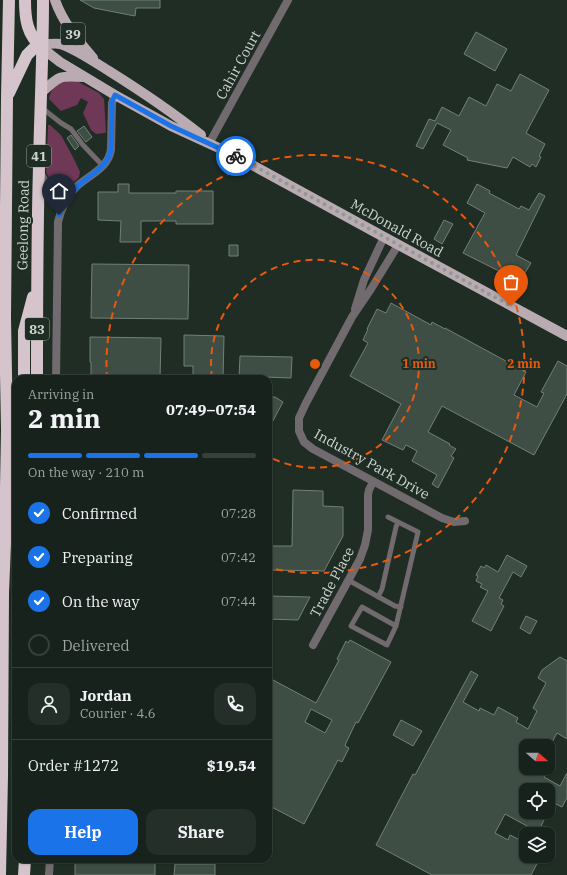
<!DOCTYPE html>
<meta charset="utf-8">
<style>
body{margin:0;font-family:"IBM Plex Serif",serif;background:#242f29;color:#f1f3f6;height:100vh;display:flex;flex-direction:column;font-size:15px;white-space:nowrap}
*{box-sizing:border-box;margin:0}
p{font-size:13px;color:#9ea4a3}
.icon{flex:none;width:22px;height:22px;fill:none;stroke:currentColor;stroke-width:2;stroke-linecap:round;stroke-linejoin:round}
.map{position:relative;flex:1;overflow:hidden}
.side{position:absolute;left:12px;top:375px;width:260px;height:488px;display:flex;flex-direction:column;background:#17221c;border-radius:12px;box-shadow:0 1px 3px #0004,0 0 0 1px #363f3b}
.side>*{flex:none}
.needle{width:26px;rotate:110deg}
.buttons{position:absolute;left:519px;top:739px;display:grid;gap:8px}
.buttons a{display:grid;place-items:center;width:36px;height:36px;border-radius:8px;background:#17221c;box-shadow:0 1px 3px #0004,0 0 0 1px #363f3b;font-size:20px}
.pin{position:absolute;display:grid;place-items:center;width:34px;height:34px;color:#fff;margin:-41px -17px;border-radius:50% 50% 50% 0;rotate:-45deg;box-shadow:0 0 4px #0007}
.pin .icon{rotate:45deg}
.courier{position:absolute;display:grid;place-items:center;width:40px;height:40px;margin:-20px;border:3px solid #1a73e8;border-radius:50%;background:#fff;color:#222;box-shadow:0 1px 5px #0007}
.head em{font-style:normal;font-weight:800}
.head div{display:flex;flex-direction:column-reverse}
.head{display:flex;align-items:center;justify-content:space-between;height:68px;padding:0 16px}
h1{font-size:26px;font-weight:800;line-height:30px}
.bar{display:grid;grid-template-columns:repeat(4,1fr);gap:6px 4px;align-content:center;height:48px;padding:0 16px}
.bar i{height:5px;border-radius:3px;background:#363f3b}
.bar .current{background:#1a73e8}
.bar p{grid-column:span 4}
.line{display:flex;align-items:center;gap:10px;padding:0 16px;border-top:1px solid #363f3b}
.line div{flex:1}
.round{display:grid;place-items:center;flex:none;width:42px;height:42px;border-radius:12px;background:#242f29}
ol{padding:0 16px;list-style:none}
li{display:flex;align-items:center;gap:12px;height:44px}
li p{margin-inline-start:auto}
li .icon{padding:4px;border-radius:50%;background:#1a73e8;color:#fff;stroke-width:4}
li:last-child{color:#9ea4a3}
li i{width:22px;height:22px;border:2px solid #363f3b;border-radius:50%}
.cta{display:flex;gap:8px;margin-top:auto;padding:8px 16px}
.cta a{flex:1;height:46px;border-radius:12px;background:#1a73e8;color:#fff;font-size:16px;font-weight:800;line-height:46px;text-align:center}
.cta a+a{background:#242f29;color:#f1f3f6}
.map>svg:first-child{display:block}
</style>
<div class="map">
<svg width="567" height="875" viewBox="0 0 567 875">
<rect width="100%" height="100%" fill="#1f2d25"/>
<path fill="#6e3856" d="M75,80L99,93L104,99L106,132L105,133L96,134L91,130L83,113L88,102L81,98L77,105L61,111L49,99C50,92 54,84 62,81C65,80 71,81 75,80Z
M48,125H50L61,135L73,157L80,172L79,177L67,189L60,199L46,172Z"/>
<path fill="#3f4e45" stroke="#718177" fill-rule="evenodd" d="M80,0H160V8H136L135,16L94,8Z
M476,32L507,49L495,71L464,54Z
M520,74L549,90L526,133L545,144L539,156L541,157L536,167L532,164L530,167L513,157L507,168L467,160L468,158L443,145L451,130L437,123L423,149L416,146L429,119L435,121L442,107L459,116L469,97L486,106L497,84L511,91Z
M84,126L92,137L86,142L77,131Z
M71,135L79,146L75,150L67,138Z
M118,184H129V193H176V191H213V224H176V221H141V242H120L121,221L98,220V192H118Z
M477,184L490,191L489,193L519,209L521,206L529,210L539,193L545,196L516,255L531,263L523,276L510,269L507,275L463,253L485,213L467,203Z
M444,220L453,224L442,244L434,239Z
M229,245H238V256H229Z
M92,264L189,265L188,319L91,318Z
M391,303L431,325L432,322L445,329V328L526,372L514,395L537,407L544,393L541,392L558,361L567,366V394L534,455L442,406L428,432L450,444L449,445L456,449L451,456L454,458L438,488L432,484L437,475L412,461L417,451L406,445L403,450L382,440L401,404L350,376L368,343L363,340L368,329H367L377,309L386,313Z
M184,335L224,336L223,379H193V366H184Z
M90,337L161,338L160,378L91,377V362H90Z
M240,356L292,357L291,378L264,377V379H239Z
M268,397H275L283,402L268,430Z
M293,490L323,491V506L343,507V536L324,571L268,570V546H292Z
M507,555L527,566L521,577L513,572L499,598L503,600L501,604L504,606L491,631L472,621L488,591L480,587L482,584L476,581L478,576L476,575L481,566L484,568L486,565L498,572Z
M268,596L310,597L298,620L268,619Z
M526,616L537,621L530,634L520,628Z
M350,640L391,662L358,723L356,722L345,745H346L345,746L349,748L342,762L338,760L304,824L268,805V689L273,680L316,703L339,660L337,659L346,641L348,643ZM311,709L332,720L325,733L305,722Z
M560,657L567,661V739L557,733L550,746H526V768H548L544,777L560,786L567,773V798L562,807L548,800V790H526V812H546V816L538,832L505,814L495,833L508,840L510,835L526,843V856H532L539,860L531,875H432L376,845L413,774L415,775L471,671L478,675L463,702L479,711L480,708L494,715L498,707L518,718L516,722L528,729L537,711L533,708L546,683L538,678L542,670Z
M401,720L422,731L413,746L393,735Z
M75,863H155V875H75Z
M175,864H215V875H174Z"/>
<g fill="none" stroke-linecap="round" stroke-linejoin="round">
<path stroke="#716a6e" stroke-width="5" d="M42,108L61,123L71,129L83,145L103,166
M42,173L57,200L60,211
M388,517L418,532L396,626L387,645L351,626L362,607L396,626
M348,580L395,606L401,607
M378,597L382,589L396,527L398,522"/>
<path stroke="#716a6e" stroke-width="8" d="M210,142L288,0
M398,245L371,289L352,317L306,403L299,418V431L304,442L313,449L442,518L454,522L465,521
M355,309L364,280L384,237
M56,379L58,222C61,209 67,197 76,187C89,175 109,168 111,149L112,103L115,95
M313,645L360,559L365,545L368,530V495L369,490L373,482
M49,875L50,859"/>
<path stroke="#baaab2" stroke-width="10" d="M55,0C63,23 78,40 93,58
M42,45C48,44 55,43 60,44C74,48 96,63 109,71C141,91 172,112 201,135
M42,48L60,62L115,95L171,126L234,155L384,237L567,336
M42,92C59,76 60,75 83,77"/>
<path stroke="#d6c4cd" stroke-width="12" d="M25,0C25,20 27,34 42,48
M9,93L27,55L33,49L42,45
M24,379V331L33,297
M37,379C37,308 37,237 39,167C40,111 43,56 43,0
M7,469L16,481
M0,875L2,776L3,593L5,544L7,430L5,318L7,97L9,0
M24,875L25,859"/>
</g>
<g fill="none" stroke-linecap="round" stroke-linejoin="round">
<path stroke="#8f9a94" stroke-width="4" stroke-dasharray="0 7.2" d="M236,156L511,306"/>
<path stroke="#1a73e8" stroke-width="5" d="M59,215C63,204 69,194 78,186C90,174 108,168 111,149L112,106V101L115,95L171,126L236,156"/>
</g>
<g fill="none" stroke="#e8590c" stroke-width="2" stroke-dasharray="7 5">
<path d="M212 378A104 104 0 1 1 269 457"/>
<path d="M107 379A209 209 0 1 1 270 568"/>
</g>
<g text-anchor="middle" stroke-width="4" stroke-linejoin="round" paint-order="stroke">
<g fill="#1f2d25" stroke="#98a39c" stroke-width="1">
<rect x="61" y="23" width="24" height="22" rx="3"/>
<rect x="27" y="145" width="24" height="22" rx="3"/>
<rect x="25" y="318" width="24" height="22" rx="3"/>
</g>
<g font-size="13" font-weight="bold" fill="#ccd5cf">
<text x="73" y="39">39</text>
<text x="39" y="161">41</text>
<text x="37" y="334">83</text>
</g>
<g font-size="14" fill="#ccd5cf" stroke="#1f2d25">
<text transform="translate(238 65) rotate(-61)" y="5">Cahir Court</text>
<text transform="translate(23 225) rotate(-89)" y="5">Geelong Road</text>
<text transform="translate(397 228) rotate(29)" y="5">McDonald Road</text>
<text transform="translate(372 464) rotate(29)" y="5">Industry Park Drive</text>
<text transform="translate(332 582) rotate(-62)" y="5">Trade Place</text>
</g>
</g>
<circle cx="315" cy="364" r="6" fill="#e8590c" stroke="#1f2d25" stroke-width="2"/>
<g font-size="12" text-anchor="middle" font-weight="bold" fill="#e8590c" stroke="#1f2d25" stroke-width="4" stroke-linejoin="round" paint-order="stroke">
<text x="419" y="368">1 min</text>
<text x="524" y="368">2 min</text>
</g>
</svg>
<div class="buttons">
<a><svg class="needle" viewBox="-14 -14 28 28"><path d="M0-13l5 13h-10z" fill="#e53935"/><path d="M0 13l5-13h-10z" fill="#9ea4a3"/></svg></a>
<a><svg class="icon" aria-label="locate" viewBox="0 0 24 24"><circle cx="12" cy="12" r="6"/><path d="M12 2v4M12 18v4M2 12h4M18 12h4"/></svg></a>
<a><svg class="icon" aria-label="layers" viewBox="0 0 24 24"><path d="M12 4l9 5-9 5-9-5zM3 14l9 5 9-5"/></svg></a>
</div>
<div class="pin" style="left:511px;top:306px;background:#ea580c"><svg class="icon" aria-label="bag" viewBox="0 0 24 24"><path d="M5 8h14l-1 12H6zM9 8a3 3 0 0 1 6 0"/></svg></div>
<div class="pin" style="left:59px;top:215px;background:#1f2937"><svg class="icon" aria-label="home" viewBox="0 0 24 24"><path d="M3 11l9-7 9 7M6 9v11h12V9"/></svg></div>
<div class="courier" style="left:236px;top:156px"><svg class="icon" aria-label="bike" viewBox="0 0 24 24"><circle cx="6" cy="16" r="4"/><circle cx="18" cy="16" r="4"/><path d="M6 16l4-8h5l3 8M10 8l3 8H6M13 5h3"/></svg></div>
<section class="side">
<div class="head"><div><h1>2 min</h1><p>Arriving in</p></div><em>07:49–07:54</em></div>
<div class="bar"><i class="current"></i><i class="current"></i><i class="current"></i><i></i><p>On the way · 210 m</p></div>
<ol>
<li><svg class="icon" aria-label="check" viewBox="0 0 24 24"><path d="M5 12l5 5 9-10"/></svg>Confirmed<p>07:28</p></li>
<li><svg class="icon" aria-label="check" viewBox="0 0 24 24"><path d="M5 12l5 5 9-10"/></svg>Preparing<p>07:42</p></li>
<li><svg class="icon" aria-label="check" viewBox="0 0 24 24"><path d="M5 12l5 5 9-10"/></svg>On the way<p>07:44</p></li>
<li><i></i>Delivered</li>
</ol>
<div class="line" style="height:72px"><a class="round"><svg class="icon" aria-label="person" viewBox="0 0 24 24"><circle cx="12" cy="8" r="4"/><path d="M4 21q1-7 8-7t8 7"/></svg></a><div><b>Jordan</b><p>Courier · 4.6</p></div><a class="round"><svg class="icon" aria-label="phone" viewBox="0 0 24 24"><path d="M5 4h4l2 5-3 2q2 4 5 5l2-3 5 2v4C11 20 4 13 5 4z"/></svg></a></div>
<div class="line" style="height:52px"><div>Order #1272</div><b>$19.54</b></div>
<div class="cta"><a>Help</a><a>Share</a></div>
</section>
</div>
